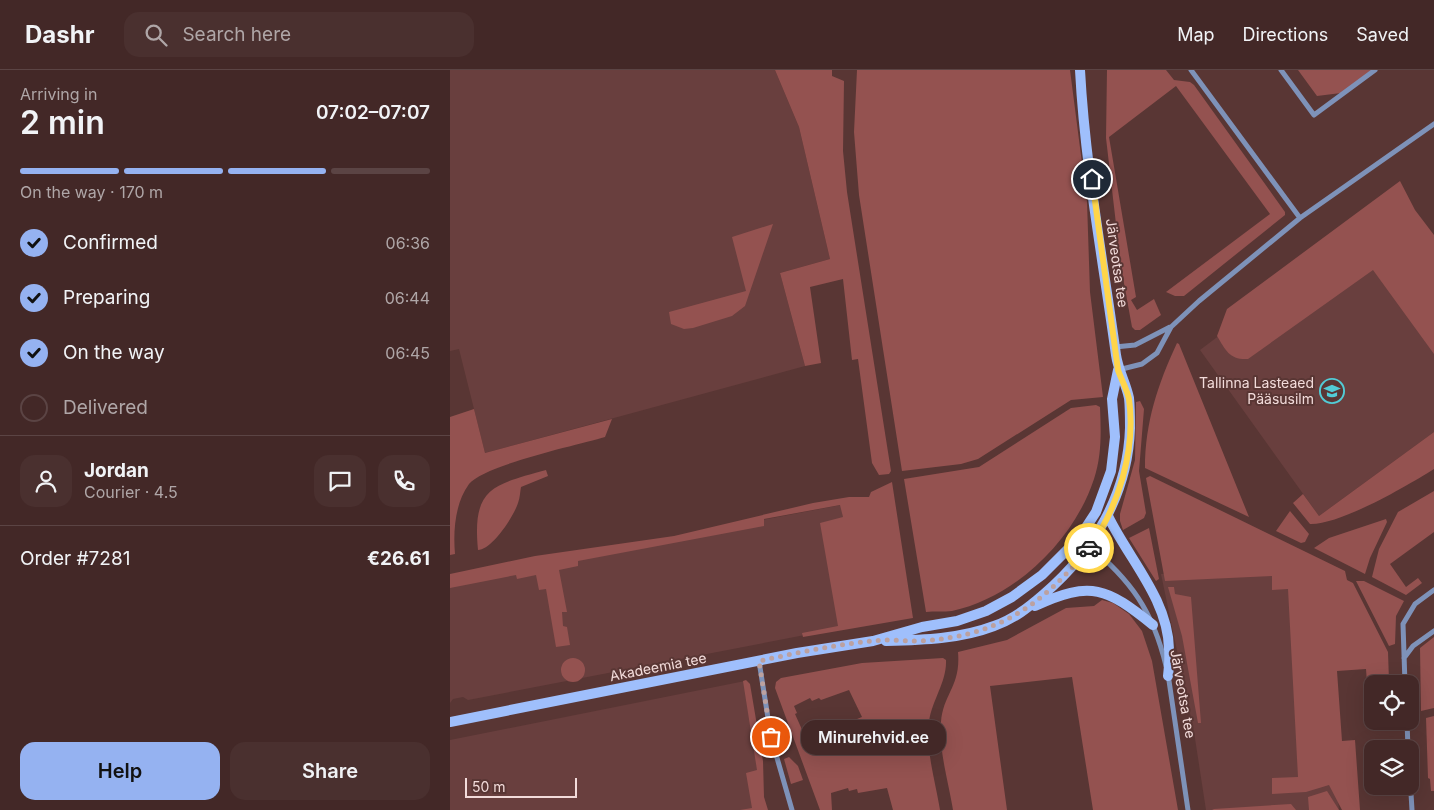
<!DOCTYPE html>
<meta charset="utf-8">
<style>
body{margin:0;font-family:Inter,sans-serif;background:#4a302f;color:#f1f3f6;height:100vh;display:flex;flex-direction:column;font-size:19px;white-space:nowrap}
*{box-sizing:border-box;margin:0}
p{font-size:16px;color:#afa6a7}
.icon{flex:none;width:28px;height:28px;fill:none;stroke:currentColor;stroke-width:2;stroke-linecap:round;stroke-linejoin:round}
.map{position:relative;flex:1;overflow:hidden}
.sheet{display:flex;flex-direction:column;background:#432827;width:450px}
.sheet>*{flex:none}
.buttons{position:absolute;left:914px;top:605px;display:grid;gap:10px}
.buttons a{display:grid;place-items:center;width:55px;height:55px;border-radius:10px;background:#432827;box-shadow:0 5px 20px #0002,0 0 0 1px #5b4444;font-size:25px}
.scale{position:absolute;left:15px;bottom:12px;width:112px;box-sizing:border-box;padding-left:5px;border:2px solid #f2dbda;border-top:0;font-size:14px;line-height:18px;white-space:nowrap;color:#f2dbda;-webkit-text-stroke:4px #593634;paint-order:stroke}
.pin{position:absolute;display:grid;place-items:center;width:42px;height:42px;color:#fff;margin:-21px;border:2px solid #fff;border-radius:50%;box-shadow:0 1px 5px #0007}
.courier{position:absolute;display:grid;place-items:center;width:50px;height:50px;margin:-25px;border:4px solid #ffd54a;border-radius:50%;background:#fff;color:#222;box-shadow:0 1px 6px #0007}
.bubble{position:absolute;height:35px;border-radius:15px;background:#432827;box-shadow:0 5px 20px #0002,0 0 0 1px #5b4444;font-size:16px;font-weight:600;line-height:35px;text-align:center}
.headline em{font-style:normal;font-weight:600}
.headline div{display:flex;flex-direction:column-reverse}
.headline{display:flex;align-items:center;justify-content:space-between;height:85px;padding:0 20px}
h1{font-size:32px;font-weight:600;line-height:38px}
.bar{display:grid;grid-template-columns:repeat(4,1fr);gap:8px 5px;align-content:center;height:60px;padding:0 20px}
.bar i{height:6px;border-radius:4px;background:#5b4444}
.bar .on{background:#95b2f1}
.bar p{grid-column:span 4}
.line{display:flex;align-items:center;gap:12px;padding:0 20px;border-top:1px solid #5b4444}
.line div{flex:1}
.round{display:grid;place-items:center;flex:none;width:52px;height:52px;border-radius:15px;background:#4a302f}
ol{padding:0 20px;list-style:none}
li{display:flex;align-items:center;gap:15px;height:55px}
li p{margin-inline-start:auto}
li .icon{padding:5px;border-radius:50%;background:#95b2f1;color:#111;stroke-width:4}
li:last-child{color:#afa6a7}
li i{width:28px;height:28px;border:2px solid #5b4444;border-radius:50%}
.action{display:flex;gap:10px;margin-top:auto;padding:10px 20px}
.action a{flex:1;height:58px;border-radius:15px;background:#95b2f1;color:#111;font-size:20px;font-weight:600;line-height:58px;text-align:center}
.action a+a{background:#4a302f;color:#f1f3f6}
header{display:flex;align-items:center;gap:30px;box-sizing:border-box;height:70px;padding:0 25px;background:#432827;border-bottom:1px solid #5b4444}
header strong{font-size:24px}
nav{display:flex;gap:28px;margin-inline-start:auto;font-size:18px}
.search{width:350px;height:45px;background:#4a302f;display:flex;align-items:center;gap:12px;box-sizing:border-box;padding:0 18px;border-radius:15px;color:#afa6a7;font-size:19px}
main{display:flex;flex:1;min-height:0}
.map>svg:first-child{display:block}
</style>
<header>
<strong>Dashr</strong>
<div class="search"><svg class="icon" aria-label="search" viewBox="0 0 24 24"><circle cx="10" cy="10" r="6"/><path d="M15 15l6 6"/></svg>Search here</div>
<nav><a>Map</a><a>Directions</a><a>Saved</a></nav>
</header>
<main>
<section class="sheet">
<div class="headline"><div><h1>2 min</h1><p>Arriving in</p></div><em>07:02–07:07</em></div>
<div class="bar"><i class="on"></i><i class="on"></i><i class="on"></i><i></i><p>On the way · 170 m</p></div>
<ol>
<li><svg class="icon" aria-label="check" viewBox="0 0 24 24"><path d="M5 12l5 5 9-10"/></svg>Confirmed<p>06:36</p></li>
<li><svg class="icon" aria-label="check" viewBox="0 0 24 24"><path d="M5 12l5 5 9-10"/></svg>Preparing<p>06:44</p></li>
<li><svg class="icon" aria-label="check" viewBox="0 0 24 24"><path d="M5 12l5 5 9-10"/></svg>On the way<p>06:45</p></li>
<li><i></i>Delivered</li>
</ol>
<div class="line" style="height:90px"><a class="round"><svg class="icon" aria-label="person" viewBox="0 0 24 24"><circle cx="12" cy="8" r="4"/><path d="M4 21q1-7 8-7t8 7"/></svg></a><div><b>Jordan</b><p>Courier · 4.5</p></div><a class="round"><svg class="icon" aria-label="chat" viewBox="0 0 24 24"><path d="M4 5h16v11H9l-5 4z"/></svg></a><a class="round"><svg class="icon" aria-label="phone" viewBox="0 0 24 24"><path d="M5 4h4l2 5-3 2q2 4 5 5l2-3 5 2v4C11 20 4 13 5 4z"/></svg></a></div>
<div class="line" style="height:65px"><div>Order #7281</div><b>€26.61</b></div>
<div class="action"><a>Help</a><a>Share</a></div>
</section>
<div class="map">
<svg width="984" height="740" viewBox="0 0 984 740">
<rect width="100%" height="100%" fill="#593634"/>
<path fill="#693f3e" d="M0,0H325L349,57L380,189L330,203L355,296L35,383L9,279L0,281Z
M948,131L984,180V362L869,446L750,280Z
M391,435L412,554L18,630L13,627L3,629L0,633V509Z
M867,498L872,523L889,740H756L744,662L711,504Z
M295,611L316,740H0V670Z"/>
<path fill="#945250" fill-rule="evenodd" d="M325,0H382V6L394,11L393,81L397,122L441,401L439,404L429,405L422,393L408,289L402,290L393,209L360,217L371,293L355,296L330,203L380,189L349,57Z
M407,0H620L637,132L640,222L653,327L621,330L528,389L511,394L452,401L409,125L404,62Z
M657,0H716L724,10L740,12L744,15L835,142V145L734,226H725L716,222L820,144L726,16L659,67L686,227L681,230L687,240L704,229L711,245L690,260H685L682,257L671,197L656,68Z
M848,0H922L891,23L867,26Z
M950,111L965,140L984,165V284L923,200L798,289C780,290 776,281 767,266L777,239Z
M323,154L295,236L282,246L243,258L234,259L221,254L219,242L296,221L282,167Z
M727,273L729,274L799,447L695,398C695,352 708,314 727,273Z
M690,331L694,339L689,401L696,443L694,448L673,460L670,451V444L685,390L686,332Z
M646,335L650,337C651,361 652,385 644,409C624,470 566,527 502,541C494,542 484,541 476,542L454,409L529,397L621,338Z
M24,339L35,383L162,349L155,367C128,375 34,395 19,414C5,433 3,461 5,484L0,485V347Z
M984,362V399C957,416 890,455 860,454L843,433L853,424L869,446Z
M96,400L98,406L71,417C70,422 70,428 68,433C64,446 42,480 28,480C22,418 42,415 96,400Z
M700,406L895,501L897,510L903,513L938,582L939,611L917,613L916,599L887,601L892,671L905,670L910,740H892L879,715L856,722L822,724V708L848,707L838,519L822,520V506L715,511L696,408Z
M442,412L463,548L353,567L352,563L388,556L370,453L393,447L390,435L314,449V456L128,491V496L109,500L117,542H112L113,556L117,557L120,575L106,577L96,519L89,520L86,505L67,509L66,505L0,518V504L85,486L224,466L363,433L399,427H419L421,422Z
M984,421V462L940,494L956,517L968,508L972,513L956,525L922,507L929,479L948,442Z
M840,441L859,464L855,472L851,473L826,461Z
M936,449L937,452L920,488L915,504L864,478L879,468Z
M699,458L709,509L706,511L679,468Z
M906,511H914L954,531L946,546L945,574L939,576Z
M718,517H724L725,524L741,527L751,653H748L732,566Z
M652,530L663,533L679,544L692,561L702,591L728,740H643L622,607L540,616L557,740H503C499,714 488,678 491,652C493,624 511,616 508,582L557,570L616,538L644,536Z
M984,567V638L971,641L970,578Z
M493,588L496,590C497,612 482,630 479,652C475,678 486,714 490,740H443L437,718L408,723L407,719L399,721L398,718L381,723L382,740H370L325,618L326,612L331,608L412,593ZM399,620L412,647L397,653L399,657L386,663L387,666L380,669V671L363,679L360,672L358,673L345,644L347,643L344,636L360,628L362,631L369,628L371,630Z
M111 600a12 12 0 1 1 24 0a12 12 0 1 1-24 0Z
M296,610L300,614L313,691L314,727L318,740H290L302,738L296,703L307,700L293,611Z
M984,646V721H981L980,709L978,708L976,648Z
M339,687L348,696L353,710L341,714L334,689Z
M877,721L889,740H859L858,727Z
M841,734L846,740H762L764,739Z"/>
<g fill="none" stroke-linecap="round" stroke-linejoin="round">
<path stroke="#7e92b9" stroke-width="5" d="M741,0L850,148
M831,0L864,45L925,0
M665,277L685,275L720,257
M668,300L692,294L707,283L721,257L749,231L850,148L984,54
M637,474C681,510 703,541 716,596
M954,588L963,576L984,561
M309,591L321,667L342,740
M718,604L738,740
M955,614L953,554L965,534L984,520
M957,651L958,679
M960,707L962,740"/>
<path stroke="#9fbffc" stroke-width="10" d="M658,446C678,488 718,529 719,579C720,588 719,597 718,606
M585,536C641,510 657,518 703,555
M436,571C473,570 510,569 544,556C564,549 579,537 594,524C644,481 678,424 680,358C680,348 680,337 679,328C676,313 668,300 666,285C653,190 635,95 630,0
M0,652L347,583L423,571L472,557L507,551L536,541L562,527L592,505L629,468L646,442L661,401L665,367L662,329L668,300"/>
</g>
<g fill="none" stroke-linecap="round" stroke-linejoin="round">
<path stroke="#bca1a0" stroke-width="5" stroke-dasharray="0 9" d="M321,667L309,591C346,583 384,575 422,571C437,569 453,571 468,571C546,567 591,537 639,478"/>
<path stroke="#ffd54a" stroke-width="6" d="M639,478C669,437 686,379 679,329C677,319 671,309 668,300L642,109"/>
</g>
<defs>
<symbol id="school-ring" viewBox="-11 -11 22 22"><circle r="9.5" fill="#593634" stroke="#52ccd6" stroke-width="1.5"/><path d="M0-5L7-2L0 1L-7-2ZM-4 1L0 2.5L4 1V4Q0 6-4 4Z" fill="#52ccd6"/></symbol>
</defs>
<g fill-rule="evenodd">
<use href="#school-ring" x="868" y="307" width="28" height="28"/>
</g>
<g text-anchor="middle" stroke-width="4" stroke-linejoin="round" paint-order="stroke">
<g font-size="14" fill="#f2dbda" stroke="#593634">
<text transform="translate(667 193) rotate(82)" y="5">Järveotsa tee</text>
<text transform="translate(208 597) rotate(-11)" y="5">Akadeemia tee</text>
<text transform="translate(733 624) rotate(80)" y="5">Järveotsa tee</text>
</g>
<g font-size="14" fill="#f2dbda" stroke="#593634" text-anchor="end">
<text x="864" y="318">Tallinna Lasteaed<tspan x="864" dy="16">Pääsusilm</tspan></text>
</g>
</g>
</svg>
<div class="buttons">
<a><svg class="icon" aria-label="locate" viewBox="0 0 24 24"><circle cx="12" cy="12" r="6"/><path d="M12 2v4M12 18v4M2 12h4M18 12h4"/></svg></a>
<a><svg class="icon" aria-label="layers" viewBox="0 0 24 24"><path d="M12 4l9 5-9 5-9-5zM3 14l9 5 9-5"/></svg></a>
</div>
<div class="scale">50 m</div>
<div class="pin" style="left:321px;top:667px;background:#ea580c"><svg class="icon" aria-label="bag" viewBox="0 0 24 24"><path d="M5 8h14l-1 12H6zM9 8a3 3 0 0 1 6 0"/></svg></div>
<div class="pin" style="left:642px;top:109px;background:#1f2937"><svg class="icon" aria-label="home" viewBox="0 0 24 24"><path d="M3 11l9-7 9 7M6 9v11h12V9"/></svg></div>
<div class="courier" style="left:639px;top:478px"><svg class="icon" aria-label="car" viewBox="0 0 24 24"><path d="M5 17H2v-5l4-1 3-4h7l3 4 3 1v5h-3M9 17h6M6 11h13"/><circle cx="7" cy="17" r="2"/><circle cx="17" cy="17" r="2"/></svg></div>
<div class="bubble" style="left:351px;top:650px;width:145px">Minurehvid.ee</div>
</div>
</main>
